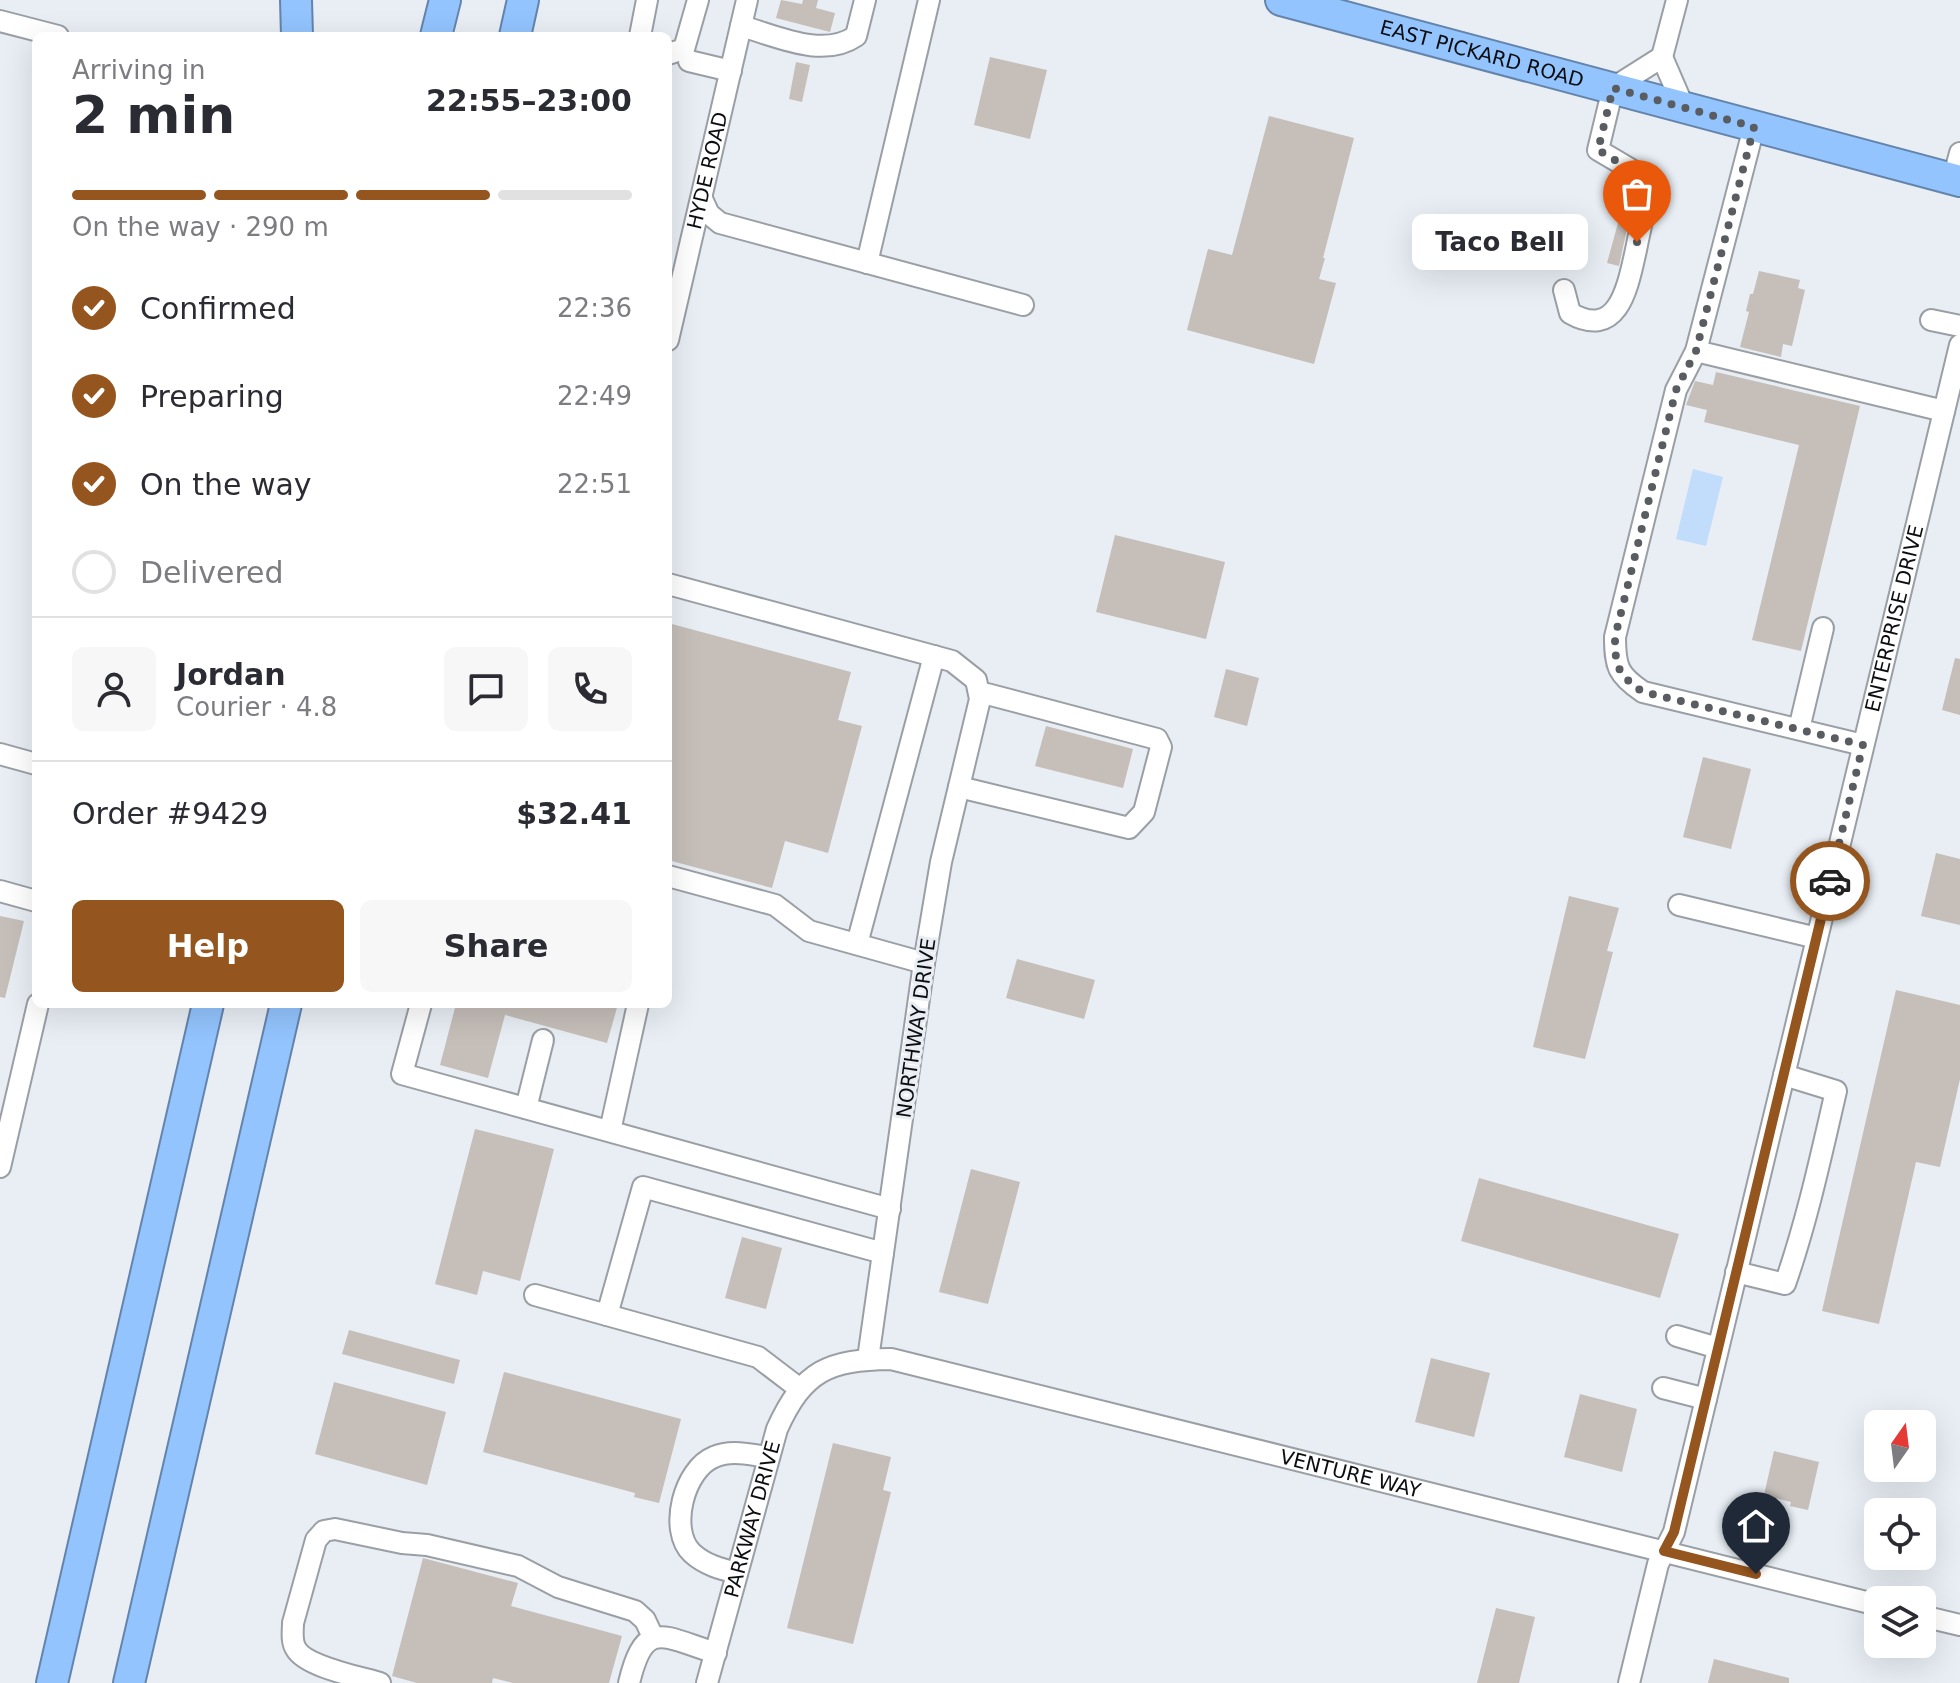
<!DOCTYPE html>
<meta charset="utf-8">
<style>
body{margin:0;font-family:"DejaVu Sans",sans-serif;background:#f7f7f7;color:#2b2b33;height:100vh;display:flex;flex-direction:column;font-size:30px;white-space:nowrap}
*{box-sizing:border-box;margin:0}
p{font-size:26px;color:#7c7c81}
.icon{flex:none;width:44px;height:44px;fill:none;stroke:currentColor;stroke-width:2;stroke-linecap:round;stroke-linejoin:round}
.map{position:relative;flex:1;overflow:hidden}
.side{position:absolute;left:32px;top:32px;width:640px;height:976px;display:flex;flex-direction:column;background:#fff;border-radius:12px;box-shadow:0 8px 32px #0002}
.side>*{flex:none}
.needle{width:52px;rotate:14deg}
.controls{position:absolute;left:1864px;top:1410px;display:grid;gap:16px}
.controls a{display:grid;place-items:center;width:72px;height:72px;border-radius:12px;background:#fff;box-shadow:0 8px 32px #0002;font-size:40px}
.pin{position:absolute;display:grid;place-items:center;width:68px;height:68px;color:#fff;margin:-82px -34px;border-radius:50% 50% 50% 0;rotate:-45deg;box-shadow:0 0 8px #0007}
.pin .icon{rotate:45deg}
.courier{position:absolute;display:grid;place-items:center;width:80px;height:80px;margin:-40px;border:6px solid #95551e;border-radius:50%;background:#fff;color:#222;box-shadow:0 2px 10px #0007}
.bubble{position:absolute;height:56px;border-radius:12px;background:#fff;box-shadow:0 8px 32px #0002;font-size:26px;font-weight:800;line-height:56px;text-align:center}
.headline em{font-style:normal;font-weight:800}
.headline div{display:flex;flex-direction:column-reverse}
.headline{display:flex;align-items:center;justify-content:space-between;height:136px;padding:0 40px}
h1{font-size:52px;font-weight:800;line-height:60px}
.bar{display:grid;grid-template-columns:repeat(4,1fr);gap:12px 8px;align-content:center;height:96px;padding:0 40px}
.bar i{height:10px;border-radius:6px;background:#e1e1e2}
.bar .selected{background:#95551e}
.bar p{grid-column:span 4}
.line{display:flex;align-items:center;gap:20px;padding:0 40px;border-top:2px solid #e1e1e2}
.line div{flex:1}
.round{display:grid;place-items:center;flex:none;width:84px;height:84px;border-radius:12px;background:#f7f7f7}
ol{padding:0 40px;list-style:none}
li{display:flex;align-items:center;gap:24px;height:88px}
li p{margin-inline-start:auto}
li .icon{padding:8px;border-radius:50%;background:#95551e;color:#fff;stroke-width:4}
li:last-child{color:#7c7c81}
li i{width:44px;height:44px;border:4px solid #e1e1e2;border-radius:50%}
.action{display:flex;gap:16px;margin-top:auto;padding:16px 40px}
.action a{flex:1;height:92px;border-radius:12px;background:#95551e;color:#fff;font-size:32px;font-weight:800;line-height:92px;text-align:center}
.action a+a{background:#f7f7f7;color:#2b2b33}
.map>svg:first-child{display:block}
</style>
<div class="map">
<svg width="1960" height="1683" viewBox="0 0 1960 1683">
<rect width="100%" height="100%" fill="#e8eef4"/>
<path fill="#c2dcfb" d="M1693,469L1723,477L1706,546L1676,539Z"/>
<path fill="#c5beb9" d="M781,0L802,4L803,0H818L816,8L835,13L830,32L776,18Z
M990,57L1047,70L1030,139L974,125Z
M796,62L810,65L802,102L789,99Z
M1269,116L1354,138L1323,258H1325L1319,279L1336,283L1314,364L1187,330L1208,249L1232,255Z
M1626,194L1634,196L1619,266L1607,263Z
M1759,271L1800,280L1798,288L1805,290L1792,346L1783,344L1781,357L1740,347L1749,312L1746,311L1750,294H1753Z
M1716,372L1860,406L1801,651L1752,640L1799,445L1704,422L1707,410L1686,405L1695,381L1713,385Z
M1115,535L1225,562L1206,639L1096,612Z
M668,623L851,672L838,720L862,726L828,853L785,841L772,888L668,860Z
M1955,658L1960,659V715L1942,710Z
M1226,669L1259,678L1247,726L1214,717Z
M1046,726L1133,749L1123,788L1035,766Z
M1703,757L1751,769L1731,849L1683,837Z
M1936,853L1960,859V925L1921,916Z
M1569,896L1619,908L1607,951L1613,952L1585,1059L1533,1047Z
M0,916L24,921L5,998L0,997Z
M1017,959L1095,980L1084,1019L1006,998Z
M1896,990L1960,1005V1079L1940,1167L1916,1162L1879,1324L1822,1311Z
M456,1004H618L607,1043L505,1015L488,1078L440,1065Z
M475,1129L554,1149L520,1281L483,1271L477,1295L435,1284Z
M971,1169L1020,1182L988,1304L939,1292Z
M1479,1178L1679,1234L1660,1298L1461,1241Z
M742,1237L782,1248L766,1309L725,1298Z
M349,1330L460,1360L454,1384L342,1354Z
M1431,1358L1490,1373L1474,1437L1415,1422Z
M504,1372L681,1419L659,1503L634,1497L635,1493L483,1452Z
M334,1382L446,1412L427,1485L315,1454Z
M1580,1394L1637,1409L1622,1472L1564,1457Z
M833,1443L891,1457L883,1490L891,1492L853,1644L787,1628Z
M1774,1451L1819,1462L1808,1510L1790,1506L1791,1502L1764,1495Z
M423,1558L518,1583L511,1606L622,1636L609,1683H513L493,1678L492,1683H417L392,1676Z
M1496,1608L1535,1617L1519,1683H1477Z
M1714,1659L1789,1678V1683H1708Z"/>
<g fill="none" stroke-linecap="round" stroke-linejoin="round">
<defs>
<g id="minor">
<path d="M0,21L58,36"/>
<path d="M741,26C777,36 823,59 856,36L865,0"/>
<path d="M640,36L647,0"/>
<path d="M668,54L684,49L698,0"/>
<path d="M1662,57L1677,0"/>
<path d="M689,61L731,71"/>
<path d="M1754,127L1696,351L1676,390L1615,637C1615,667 1618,675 1643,692L1863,745"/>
<path d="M1953,179L1960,153"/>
<path d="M702,199L709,214L720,223L1023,305"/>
<path d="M867,263L929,0"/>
<path d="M1564,290L1570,313C1619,341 1628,285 1636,250C1640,229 1645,209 1649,188L1642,176L1598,150L1613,88L1662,57L1684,108"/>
<path d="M1931,320L1960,326"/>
<path id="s1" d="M668,340L747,0"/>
<path d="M1696,351L1944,411"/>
<path d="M668,584L952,661L976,680L980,699L941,862L924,963L868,1359"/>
<path d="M1799,729L1823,628"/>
<path d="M0,754L36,764"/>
<path d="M959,787L1129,828L1144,812L1161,747L1157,739L987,694L980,699"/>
<path d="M668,876L775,905L809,931L924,963"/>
<path d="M0,891L36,901"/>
<path d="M1679,905L1817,938"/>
<path d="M857,944L934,656"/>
<path d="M421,1004L402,1074L890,1209"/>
<path d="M526,1108L543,1040"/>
<path d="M610,1131L638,1004"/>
<path d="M0,1167L38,1004"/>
<path d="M1736,1272L1785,1284C1807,1221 1821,1156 1836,1091L1784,1075"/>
<path d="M535,1295L758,1357L800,1389"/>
<path d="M607,1315L643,1187L883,1253"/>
<path d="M1677,1336L1718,1348"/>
<path d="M1663,1388L1706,1399"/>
<path d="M737,1573C721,1569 705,1565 692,1553C668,1530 684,1469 714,1457C732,1449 751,1455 769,1457"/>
<path d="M1922,1616L1960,1625"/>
<path d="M380,1683C360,1677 306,1667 296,1649C291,1641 293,1631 293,1623L316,1540L324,1531L335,1529L402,1543L427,1545L518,1566L558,1587L635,1611L645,1620L653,1637"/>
<path d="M629,1683C645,1617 663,1637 716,1653"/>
<path id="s2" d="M707,1683L777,1429C804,1370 828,1360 891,1359L1878,1605"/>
<path id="s3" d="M1629,1683L1658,1564L1674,1532L1960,345"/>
</g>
<g id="highway">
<path d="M296,0L297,36"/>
<path id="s4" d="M1281,0L1960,181"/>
<path d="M436,36L445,0"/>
<path d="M515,36L523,0"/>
<path d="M52,1683L208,1004"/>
<path d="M129,1683L286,1004"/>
</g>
</defs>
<use href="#minor" stroke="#9a9fa5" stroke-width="24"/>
<use href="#highway" stroke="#6484ab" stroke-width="34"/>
<use href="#minor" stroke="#fff" stroke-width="20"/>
<use href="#highway" stroke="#93c4fe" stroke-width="30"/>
</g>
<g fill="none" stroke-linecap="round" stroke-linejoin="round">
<path stroke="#595c60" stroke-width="8" stroke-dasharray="0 14.4" d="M1637,242L1649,188L1642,176L1598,150L1613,88L1754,127L1696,351L1676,390L1615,637C1615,667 1618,675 1643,692L1863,745L1830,881"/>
<path stroke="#95551e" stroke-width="10" d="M1756,1574L1664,1551L1674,1532L1830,881"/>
</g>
<g text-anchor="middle" stroke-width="6" stroke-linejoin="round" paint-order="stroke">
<g font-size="20" fill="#0c0d10" stroke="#e8eef4">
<text dy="7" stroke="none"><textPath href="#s4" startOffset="208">EAST PICKARD ROAD</textPath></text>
<text dy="7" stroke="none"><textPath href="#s1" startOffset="174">HYDE ROAD</textPath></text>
<text dy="7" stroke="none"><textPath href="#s3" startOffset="1098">ENTERPRISE DRIVE</textPath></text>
<text transform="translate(916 1028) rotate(-82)" y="7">NORTHWAY DRIVE</text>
<text dy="7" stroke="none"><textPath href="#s2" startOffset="882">VENTURE WAY</textPath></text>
<text dy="7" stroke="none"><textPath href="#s2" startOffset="170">PARKWAY DRIVE</textPath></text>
</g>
</g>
</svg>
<div class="controls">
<a><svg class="needle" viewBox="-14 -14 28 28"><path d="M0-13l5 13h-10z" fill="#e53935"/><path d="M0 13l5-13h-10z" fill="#7c7c81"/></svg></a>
<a><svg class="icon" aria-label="locate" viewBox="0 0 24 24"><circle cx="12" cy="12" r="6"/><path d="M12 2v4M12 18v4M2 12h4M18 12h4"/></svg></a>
<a><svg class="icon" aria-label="layers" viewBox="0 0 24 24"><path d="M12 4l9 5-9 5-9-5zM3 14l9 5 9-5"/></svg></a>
</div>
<div class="pin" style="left:1637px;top:242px;background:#ea580c"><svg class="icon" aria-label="bag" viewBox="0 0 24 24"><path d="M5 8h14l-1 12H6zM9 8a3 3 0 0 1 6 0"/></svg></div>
<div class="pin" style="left:1756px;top:1574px;background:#1f2937"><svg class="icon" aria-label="home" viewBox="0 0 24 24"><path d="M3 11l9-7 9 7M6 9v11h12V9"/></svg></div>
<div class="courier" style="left:1830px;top:881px"><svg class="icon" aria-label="car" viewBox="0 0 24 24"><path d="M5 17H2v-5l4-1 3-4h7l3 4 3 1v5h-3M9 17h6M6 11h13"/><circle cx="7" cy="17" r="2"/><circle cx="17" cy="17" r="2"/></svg></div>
<div class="bubble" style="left:1412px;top:214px;width:176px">Taco Bell</div>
<section class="side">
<div class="headline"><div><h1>2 min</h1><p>Arriving in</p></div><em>22:55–23:00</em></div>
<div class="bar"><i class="selected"></i><i class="selected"></i><i class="selected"></i><i></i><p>On the way · 290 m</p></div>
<ol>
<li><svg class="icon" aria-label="check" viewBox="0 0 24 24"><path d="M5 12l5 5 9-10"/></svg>Confirmed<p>22:36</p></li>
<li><svg class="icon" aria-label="check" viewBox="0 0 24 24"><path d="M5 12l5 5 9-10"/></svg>Preparing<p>22:49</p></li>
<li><svg class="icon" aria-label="check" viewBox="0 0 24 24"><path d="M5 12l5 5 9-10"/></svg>On the way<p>22:51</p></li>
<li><i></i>Delivered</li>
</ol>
<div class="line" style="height:144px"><a class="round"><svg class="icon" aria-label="person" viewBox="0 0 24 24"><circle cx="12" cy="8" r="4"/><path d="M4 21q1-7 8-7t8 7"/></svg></a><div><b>Jordan</b><p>Courier · 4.8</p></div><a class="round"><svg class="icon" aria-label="chat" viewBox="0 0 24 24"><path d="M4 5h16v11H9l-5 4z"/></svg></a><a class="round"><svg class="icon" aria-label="phone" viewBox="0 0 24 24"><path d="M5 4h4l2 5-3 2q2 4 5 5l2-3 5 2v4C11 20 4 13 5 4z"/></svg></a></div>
<div class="line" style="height:104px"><div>Order #9429</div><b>$32.41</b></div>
<div class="action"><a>Help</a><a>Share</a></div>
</section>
</div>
